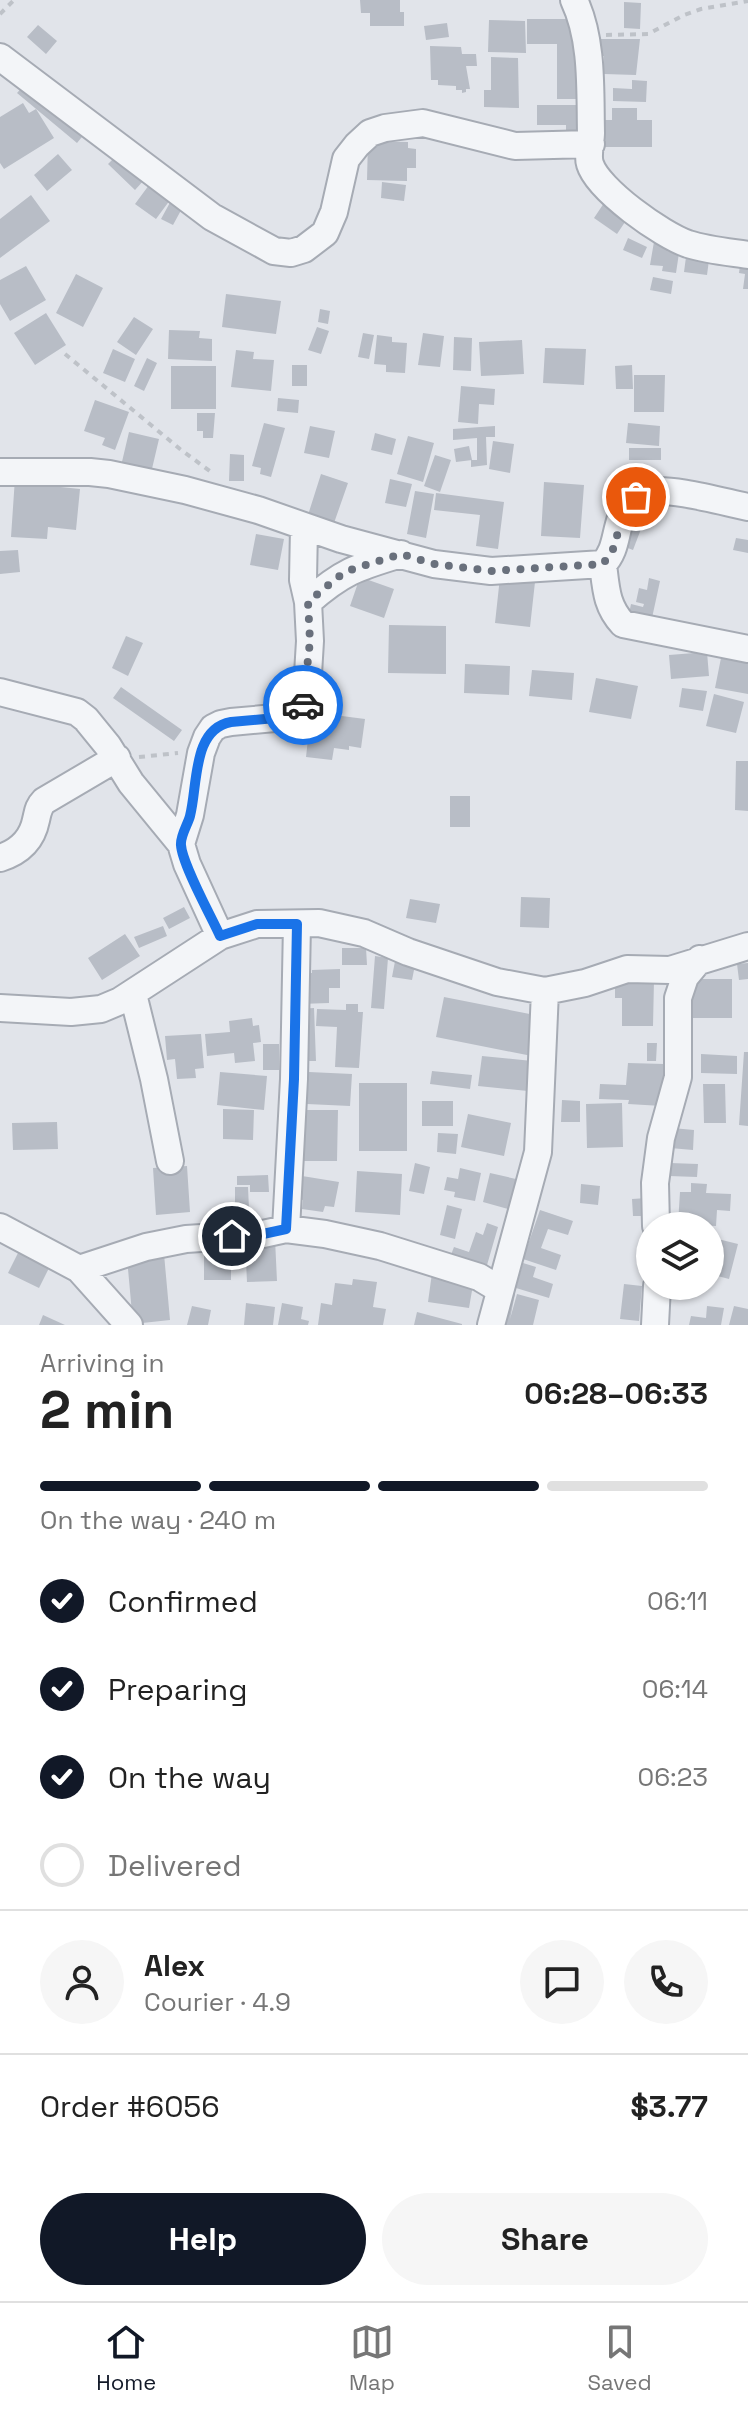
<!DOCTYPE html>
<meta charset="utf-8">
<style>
body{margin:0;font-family:"Space Grotesk",sans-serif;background:#f6f6f6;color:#222;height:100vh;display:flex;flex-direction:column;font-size:30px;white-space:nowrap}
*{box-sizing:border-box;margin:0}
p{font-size:26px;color:#767676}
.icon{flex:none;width:44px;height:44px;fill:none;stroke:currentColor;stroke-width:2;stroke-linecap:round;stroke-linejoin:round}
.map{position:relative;height:1325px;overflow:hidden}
.details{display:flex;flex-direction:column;background:#fff;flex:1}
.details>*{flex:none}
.tools{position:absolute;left:636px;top:1212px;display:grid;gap:16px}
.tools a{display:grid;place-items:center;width:88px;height:88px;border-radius:50%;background:#fff;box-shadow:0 2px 6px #0004;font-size:40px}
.pin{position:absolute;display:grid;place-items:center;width:68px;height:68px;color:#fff;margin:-34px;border:4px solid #fff;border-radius:50%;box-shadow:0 2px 8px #0007}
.courier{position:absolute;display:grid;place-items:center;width:80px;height:80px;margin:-40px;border:6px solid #1a73e8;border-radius:50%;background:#fff;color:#222;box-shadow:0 2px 10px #0007}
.headline em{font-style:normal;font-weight:700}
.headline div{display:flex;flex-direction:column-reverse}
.headline{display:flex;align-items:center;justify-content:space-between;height:136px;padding:0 40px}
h1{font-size:52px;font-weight:700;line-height:60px}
.bar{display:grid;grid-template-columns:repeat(4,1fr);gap:12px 8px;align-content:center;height:96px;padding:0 40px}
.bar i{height:10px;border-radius:6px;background:#e0e0e0}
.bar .active{background:#111827}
.bar p{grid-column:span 4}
.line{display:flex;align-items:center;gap:20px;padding:0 40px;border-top:2px solid #e0e0e0}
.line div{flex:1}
.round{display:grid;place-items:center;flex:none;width:84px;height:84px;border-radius:42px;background:#f6f6f6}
ol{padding:0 40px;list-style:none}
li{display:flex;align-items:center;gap:24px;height:88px}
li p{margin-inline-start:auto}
li .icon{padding:8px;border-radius:50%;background:#111827;color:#fff;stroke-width:4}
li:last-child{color:#767676}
li i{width:44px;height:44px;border:4px solid #e0e0e0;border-radius:50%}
.cta{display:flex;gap:16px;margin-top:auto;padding:16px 40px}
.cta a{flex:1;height:92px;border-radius:48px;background:#111827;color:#fff;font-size:32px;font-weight:700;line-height:92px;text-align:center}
.cta a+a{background:#f6f6f6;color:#222}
.tab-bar{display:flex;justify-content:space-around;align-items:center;height:112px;border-top:2px solid #e0e0e0;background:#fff;font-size:22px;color:#767676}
.tab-bar a{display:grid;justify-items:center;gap:4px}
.tab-bar .active{color:#111827}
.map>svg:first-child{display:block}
</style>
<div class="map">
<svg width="748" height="1325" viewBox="0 0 748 1325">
<rect width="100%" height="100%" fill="#e1e4ea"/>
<path fill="#b8bdc6" d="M360,0H400V12H404V26H370V13H361Z
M624,2L641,3L640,29L624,28Z
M527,19H577V99H557V44H527Z
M489,20L525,21L526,53L488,52Z
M447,23L449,37L426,40L424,26Z
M38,25L57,41L46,54L27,37Z
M600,39H640L636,75L604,74V56H600Z
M430,46L461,47L462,54H476L477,66H466L470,89H466V92L462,93V90H456V86L438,85V80H431Z
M491,57L518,58L519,108L484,107V90H491Z
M632,80L647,81L646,102L613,101V88L632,89Z
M27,82L86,132L77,143L17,93Z
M23,103L29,113L36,109L54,138L4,169L0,163V117Z
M537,105H588L583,137H566V125H537Z
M612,108H637V120H652V147H605V120H612Z
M368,141L408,142V148L416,149V168H407V181L367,180Z
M58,154L72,170L47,191L34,175Z
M118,154L144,180L135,190L108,164Z
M382,182L406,185L404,201L381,198Z
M149,185L170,200L156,219L135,204Z
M31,195L50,221L0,258V219Z
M173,197L185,203L173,225L161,219Z
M606,200L629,216L617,234L594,218Z
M655,236L669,238L667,251L679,253L676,273L662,271L663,266L650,265Z
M628,238L647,247L642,258L623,250Z
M686,257L709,260L707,275L684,272Z
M741,257L748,258V289H743L745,274L739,273Z
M26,266L46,300L10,321L0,304V280Z
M76,274L103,288L83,327L56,313Z
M653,277L673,281L671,294L650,290Z
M226,294L281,301L276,334L222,327Z
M320,309L330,311L328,324L318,322Z
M46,313L66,345L35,365L14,333Z
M134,317L153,329L136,355L117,342Z
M317,327L329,331L321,354L308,350Z
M169,330L200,331L199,338L212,339V361L168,359Z
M363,333L374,335L369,359L358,357Z
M423,333L444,336L440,367L418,365Z
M377,335L392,337V342L407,343L405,373L386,372V365L374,364Z
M454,337L472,338L471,371L453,370Z
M522,340L524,374L481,376L479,342Z
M545,348L586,349L584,385L543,383Z
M113,349L135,359L125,382L103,373Z
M236,350L254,352L253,359L274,360L271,391L231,387Z
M147,358L157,363L144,391L134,386Z
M292,365H307V386H292Z
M632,365L633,389H616L615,366Z
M171,366H216V409H171Z
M634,375H665L664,412H634Z
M461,386L495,389L494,405L479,404L478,424L458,422Z
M278,398L299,400L298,413L277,411Z
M95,400L129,412L115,450L102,445L105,438L84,431Z
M197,413H215L213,438H203V431H197Z
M264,423L285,428L271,477L260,474L261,468L252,466Z
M628,423L660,426L659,446L626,443Z
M310,426L335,431L329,458L304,453Z
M495,426V437H486L487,465L471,467V460H477V438L453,440V429Z
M129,432L159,439L151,473L121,466Z
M375,433L396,439L392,455L371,450Z
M408,436L434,443L423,482L397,474Z
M493,441L514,444L510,473L489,469Z
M469,446L472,460L456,462L454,449Z
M629,448H661V460H629Z
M230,454L244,455V481H229Z
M435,455L451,460L440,492L424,486Z
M321,474L348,483L334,523L308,515Z
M15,478L51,480V486L80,489L76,530L48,527L47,539L11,537Z
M390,479L412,484L406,507L385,503Z
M544,482L584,485L580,538L541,536Z
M415,491L434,494L426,538L407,534Z
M436,493L504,502L498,549L476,546L480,515L434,510Z
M628,524L641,529L633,550L620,545Z
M256,534L284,539L278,570L250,565Z
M736,538L748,540V553L733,550Z
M18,550L20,572L0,574V551Z
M360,577L394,589L384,618L350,606Z
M500,577L535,582L530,627L495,623Z
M649,578L660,581L652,618L629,614L631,604L643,607L644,604L636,602L639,588L647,590Z
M389,625L446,626V674L388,673Z
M126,636L143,643L128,676L112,668Z
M707,652L709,676L671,679L669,655Z
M722,653L748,657V694L715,688Z
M465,664L510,666L509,695L464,693Z
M532,670L574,673L572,700L529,696Z
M596,678L638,686L631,719L589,712Z
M121,687L182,730L174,741L113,698Z
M682,688L707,691L703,711L679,707Z
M714,694L744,702L736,733L706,726Z
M311,712L365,719L361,748L349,746V750L334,748L332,760L306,757Z
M736,761H748V811L735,810Z
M450,796H470V827H450Z
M521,897L550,898L549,928L520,927Z
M410,899L440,904L436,923L406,918Z
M184,907L190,918L169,929L163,918Z
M163,926L167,936L139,948L134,937Z
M125,934L140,956L102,980L88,958Z
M342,948H366L367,965H342Z
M375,956L388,958L384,1009L371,1008Z
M396,956L416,960L412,980L392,977Z
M748,963V979L739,980L737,964Z
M340,969V988H329V1003L300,1004L298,973H312V970Z
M615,979L654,980L653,1026H622V998H615Z
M673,979H732V1018H673Z
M444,997L540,1016L532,1056L436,1037Z
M346,1004H358V1012H363L359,1068L335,1067L337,1027L316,1026L317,1009L346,1010Z
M314,1008L316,1061H301L298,1009Z
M252,1018L253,1026L259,1025L261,1042L253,1043L255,1061L235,1063L234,1053L207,1056L205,1034L230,1032L229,1021Z
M201,1034L204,1068L195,1069L196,1078L177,1079L175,1059L167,1060L165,1036Z
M647,1043H657L656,1061H647Z
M263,1044H279V1070H263Z
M744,1052H748V1126L739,1125Z
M701,1054L737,1056V1074L701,1073Z
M482,1056L532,1061L528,1091L478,1086Z
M628,1063L664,1064L662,1106L628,1104L629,1100L599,1099L600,1084L626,1085Z
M432,1071L472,1075L470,1089L430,1084Z
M220,1072L267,1076L264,1110L217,1105Z
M309,1072L352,1074L350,1106L307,1104Z
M359,1083H407V1151H359Z
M703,1084H725L726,1123H704Z
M562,1100L580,1101V1122H561Z
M422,1101H453V1126H422Z
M622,1103L623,1147L587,1148L586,1104Z
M223,1109L254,1110L253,1140L223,1139Z
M294,1110H338L337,1161H294Z
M468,1114L511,1123L504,1156L461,1147Z
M57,1122L58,1149L13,1150L12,1123Z
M672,1128L694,1130L693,1150L670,1148Z
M438,1133L458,1134L456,1154L437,1152Z
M415,1163L430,1167L424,1194L409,1191Z
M670,1163L698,1164L697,1177L669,1176Z
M187,1166L190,1212L156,1215L153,1168Z
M460,1168L481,1173L475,1201L454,1197L455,1192L444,1190L447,1177L458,1179Z
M357,1171L402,1174L400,1215L355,1212Z
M490,1173L516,1179L508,1209L483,1202Z
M268,1175L269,1192H250V1185H237V1176Z
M296,1175L339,1182L334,1207L325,1206L323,1212L302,1209L303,1200L292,1198Z
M691,1183L707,1184L706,1193L731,1194L730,1211L717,1210L716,1226L678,1224L680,1192H691Z
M581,1184L600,1186L598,1205L580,1203Z
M235,1187H248L249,1209L235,1210Z
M647,1198L648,1216H633L632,1199Z
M447,1205L462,1209L455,1239L440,1235Z
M540,1210L573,1221L568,1235L548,1229L541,1248L561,1255L556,1270L523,1259Z
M487,1223L498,1227L485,1272L449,1260L454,1247L469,1252L476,1232L483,1235Z
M710,1237L738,1244L729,1279L710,1274Z
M275,1239L277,1281L247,1282L245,1240Z
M22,1245L53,1260L39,1288L8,1273Z
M204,1248H231V1280H204Z
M164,1254L170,1320L133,1324L127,1258Z
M523,1263L536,1267L533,1277L553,1284L549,1298L516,1288Z
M432,1273L474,1279L469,1308L428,1302Z
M353,1279L377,1282L373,1307L386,1309L383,1325H318L321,1303L332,1305L335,1283L352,1285Z
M624,1284L642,1286L639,1321L620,1319Z
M502,1291L515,1294L510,1319L517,1294L539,1300L533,1325H495Z
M246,1303L275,1307L273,1325H244Z
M282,1303L303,1307L301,1319L309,1321L308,1325H278Z
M192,1306L211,1310L208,1325H187Z
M707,1306L724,1308L721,1325H689L691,1316L706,1318Z
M734,1306L748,1309V1325H729Z
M417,1312L462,1324V1325H414Z
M43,1315L65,1325H39Z"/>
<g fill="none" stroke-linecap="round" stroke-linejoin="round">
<defs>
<path id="minor" d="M574,0C593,40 590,90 591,133C591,142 587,155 590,164C598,190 662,235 688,244C707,250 728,252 748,255
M0,57L212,217L274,251L291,253L304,249L325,233L334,212L346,159L357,145L370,133L385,128L423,123L515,146L591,144
M0,472H90L109,474L185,490L258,510L341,539L434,564L491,571L603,564C616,551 615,534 621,518C626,506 635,495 647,492C671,487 723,502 748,507
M603,564C606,588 606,606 623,624L748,649
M308,602C343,571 358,567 401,554
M0,692L77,712L86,719L108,746L131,783L181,844L187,864L220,936
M181,844L190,815L201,753L207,737L213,728L221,724L231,722L297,716L301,712L308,674L310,641L308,602L303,580L304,527
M0,858C19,852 32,840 36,820C38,812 38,807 44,801L117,758
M133,994L154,1079L170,1161
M0,1008L71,1012L101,1009L120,1001L220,936L257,924L319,923L364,933L408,952L497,982L545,991L585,983L627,969L670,970L748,946
M656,1226L655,1183L661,1138L678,1077V998L685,977L700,959
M0,1227L79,1269L129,1325
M286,1229L294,1079L297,924
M79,1269L146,1247L186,1239L263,1234L286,1229L325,1234L380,1246L479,1277L499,1289
M491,1325L538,1152L545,991
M655,1325L657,1286"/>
</defs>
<use href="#minor" stroke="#a6abb4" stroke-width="30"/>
<path stroke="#bec2c8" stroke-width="4" stroke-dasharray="6 6" stroke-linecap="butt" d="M0,14L14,0
M606,35L648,34L684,15L701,9L748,1
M65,354L180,449L211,472
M139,757L178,753"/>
<use href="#minor" stroke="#f3f5f8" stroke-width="26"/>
</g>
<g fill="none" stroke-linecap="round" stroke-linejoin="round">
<path stroke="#69707c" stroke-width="8" stroke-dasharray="0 14.4" d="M303,705L310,641L308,602L338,577L353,569L401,554L434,564L491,571L603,564L613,549L624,512L636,497"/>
<path stroke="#1a73e8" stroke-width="10" d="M232,1236L263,1234L286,1229L294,1079L297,924H257L220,936C211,916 182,864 181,845C180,836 188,824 190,816C198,785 192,729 231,722L297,716L303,705"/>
</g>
</svg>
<div class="tools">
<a><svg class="icon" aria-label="layers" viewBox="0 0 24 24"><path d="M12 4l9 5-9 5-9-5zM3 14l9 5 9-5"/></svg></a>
</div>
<div class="pin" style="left:636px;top:497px;background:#ea580c"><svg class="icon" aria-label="bag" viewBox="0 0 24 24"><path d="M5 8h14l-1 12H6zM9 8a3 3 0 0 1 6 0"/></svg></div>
<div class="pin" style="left:232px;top:1236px;background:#1f2937"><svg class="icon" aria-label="home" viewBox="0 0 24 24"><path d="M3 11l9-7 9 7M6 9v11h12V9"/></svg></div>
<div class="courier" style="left:303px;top:705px"><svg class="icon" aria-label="car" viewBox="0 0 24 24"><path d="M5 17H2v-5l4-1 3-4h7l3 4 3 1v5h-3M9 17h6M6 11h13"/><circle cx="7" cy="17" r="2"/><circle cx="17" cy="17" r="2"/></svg></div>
</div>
<section class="details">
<div class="headline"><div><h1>2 min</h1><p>Arriving in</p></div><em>06:28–06:33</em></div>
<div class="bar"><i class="active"></i><i class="active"></i><i class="active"></i><i></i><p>On the way · 240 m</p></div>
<ol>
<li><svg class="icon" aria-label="check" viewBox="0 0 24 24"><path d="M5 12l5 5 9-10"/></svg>Confirmed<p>06:11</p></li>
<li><svg class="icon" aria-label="check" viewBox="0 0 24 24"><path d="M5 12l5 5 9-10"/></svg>Preparing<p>06:14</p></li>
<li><svg class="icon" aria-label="check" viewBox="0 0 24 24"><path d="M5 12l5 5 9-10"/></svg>On the way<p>06:23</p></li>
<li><i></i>Delivered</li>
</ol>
<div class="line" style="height:144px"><a class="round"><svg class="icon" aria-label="person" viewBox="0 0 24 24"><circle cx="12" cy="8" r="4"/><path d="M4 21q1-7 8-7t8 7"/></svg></a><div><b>Alex</b><p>Courier · 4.9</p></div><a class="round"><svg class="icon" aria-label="chat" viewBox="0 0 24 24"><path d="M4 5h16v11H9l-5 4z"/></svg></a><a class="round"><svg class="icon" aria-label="phone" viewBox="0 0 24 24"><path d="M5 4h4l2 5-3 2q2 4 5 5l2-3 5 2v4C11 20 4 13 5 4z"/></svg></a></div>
<div class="line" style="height:104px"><div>Order #6056</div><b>$3.77</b></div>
<div class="cta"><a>Help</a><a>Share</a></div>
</section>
<nav class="tab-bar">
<a class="active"><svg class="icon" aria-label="home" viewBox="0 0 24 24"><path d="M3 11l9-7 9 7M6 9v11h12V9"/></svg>Home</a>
<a><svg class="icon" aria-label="map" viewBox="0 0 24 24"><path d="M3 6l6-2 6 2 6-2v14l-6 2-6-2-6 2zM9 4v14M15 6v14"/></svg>Map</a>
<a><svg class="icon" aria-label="saved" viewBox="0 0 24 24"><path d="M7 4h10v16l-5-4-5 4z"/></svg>Saved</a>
</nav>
